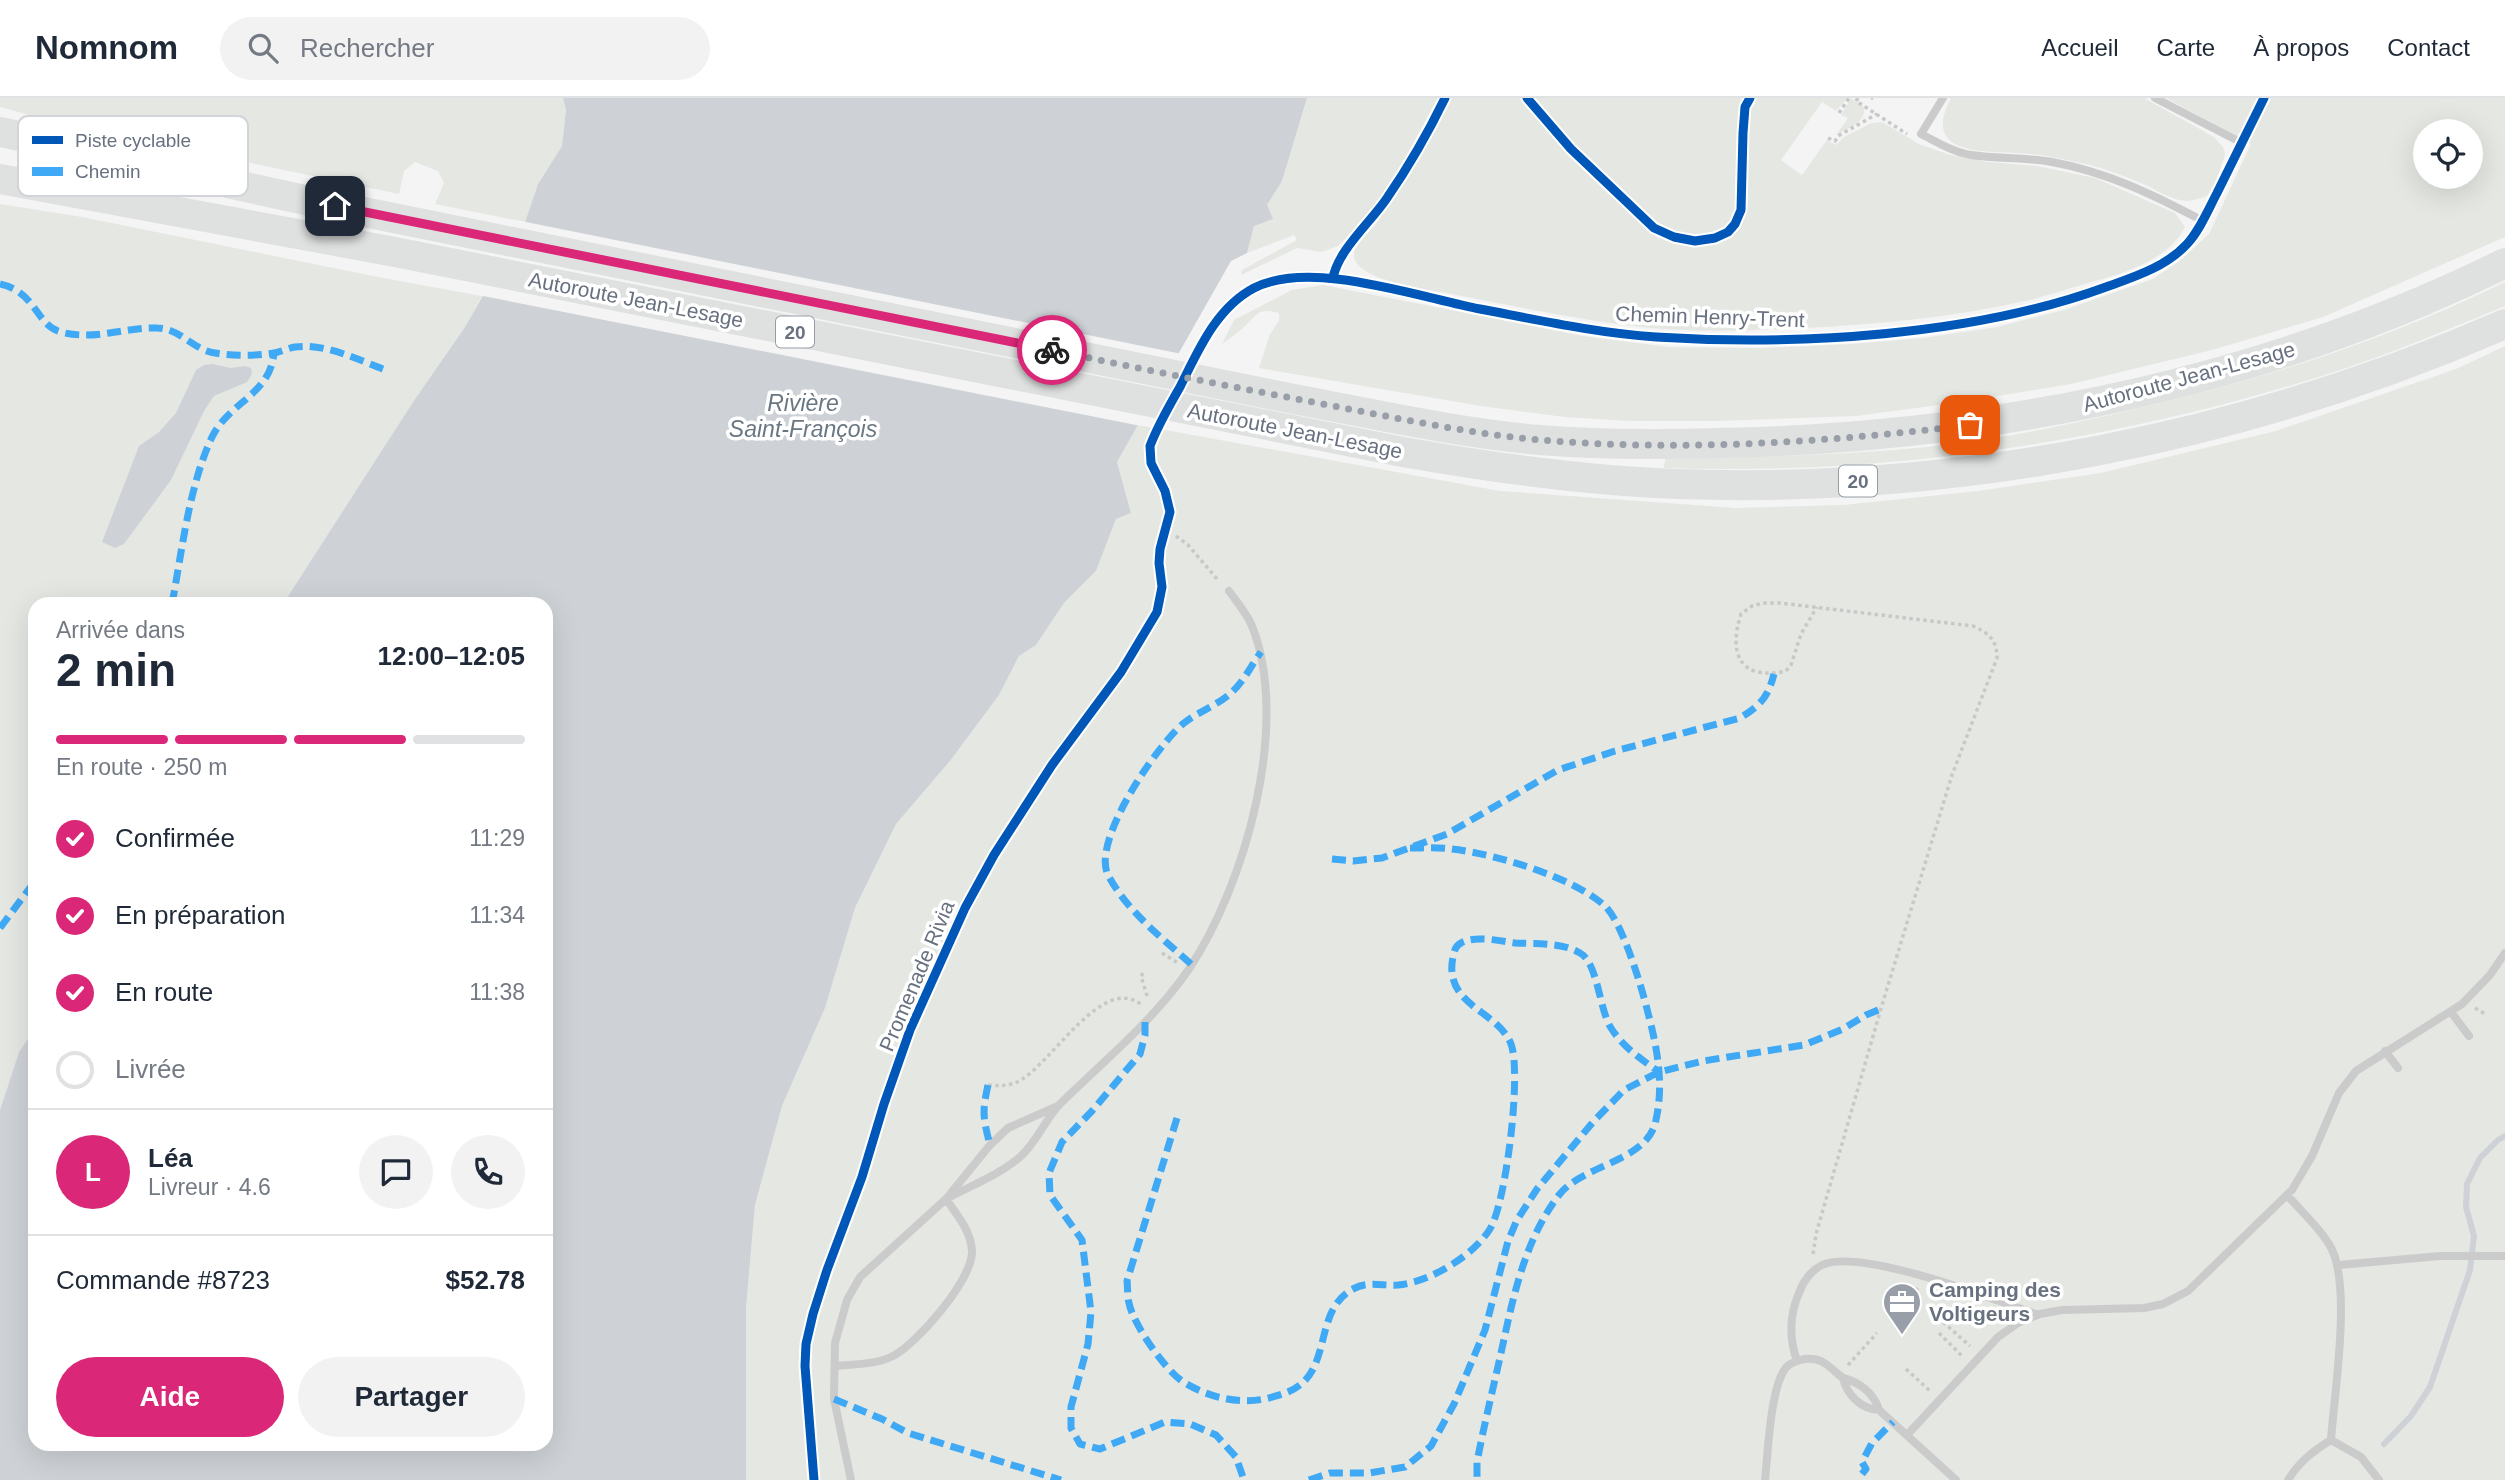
<!DOCTYPE html>
<html lang="fr">
<meta charset="utf-8">
<style>
body{margin:0;font-family:Arial,sans-serif;background:#f2f2f3;color:#1f2937;height:100vh;display:flex;flex-direction:column;font-size:26px;white-space:nowrap}
*{box-sizing:border-box;margin:0}
p{font-size:23px;color:#747a83}
.icon{flex:none;width:38px;height:38px;fill:none;stroke:currentColor;stroke-width:2;stroke-linecap:round;stroke-linejoin:round}
.map{position:relative;flex:1;overflow:hidden}
.side{position:absolute;left:28px;top:499px;width:525px;height:854px;display:flex;flex-direction:column;background:#fff;border-radius:21px;box-shadow:0 7px 28px #0002}
.side>*{flex:none}
.tools{position:absolute;left:2413px;top:21px;display:grid;gap:14px}
.tools a{display:grid;place-items:center;width:70px;height:70px;border-radius:50%;background:#fff;box-shadow:0 7px 28px #0002;font-size:35px}
.pin{position:absolute;display:grid;place-items:center;width:60px;height:60px;color:#fff;margin:-30px;border-radius:14px;box-shadow:0 4px 10px #0006}
.courier{position:absolute;display:grid;place-items:center;width:70px;height:70px;margin:-35px;border:5px solid #db2777;border-radius:50%;background:#fff;color:#222;box-shadow:0 2px 9px #0007}
.headline em{font-style:normal;font-weight:700}
.headline div{display:flex;flex-direction:column-reverse}
.headline{display:flex;align-items:center;justify-content:space-between;height:119px;padding:0 28px}
h1{font-size:46px;font-weight:700;line-height:52px}
.bar{display:grid;grid-template-columns:repeat(4,1fr);gap:10px 7px;align-content:center;height:84px;padding:0 28px}
.bar i{height:9px;border-radius:5px;background:#e0e1e3}
.bar .current{background:#db2777}
.bar p{grid-column:span 4}
.line{display:flex;align-items:center;gap:18px;padding:0 28px;border-top:2px solid #e0e1e3}
.line div{flex:1}
.round{display:grid;place-items:center;flex:none;width:74px;height:74px;border-radius:37px;background:#f2f2f3}
ol{padding:0 28px;list-style:none}
li{display:flex;align-items:center;gap:21px;height:77px}
li p{margin-inline-start:auto}
li .icon{padding:7px;border-radius:50%;background:#db2777;color:#fff;stroke-width:4}
li:last-child{color:#747a83}
li i{width:38px;height:38px;border:4px solid #e0e1e3;border-radius:50%}
.cta{display:flex;gap:14px;margin-top:auto;padding:14px 28px}
.cta a{flex:1;height:80px;border-radius:42px;background:#db2777;color:#fff;font-size:28px;font-weight:700;line-height:80px;text-align:center}
.cta a+a{background:#f2f2f3;color:#1f2937}
header{display:flex;align-items:center;gap:42px;box-sizing:border-box;height:98px;padding:0 35px;background:#fff;border-bottom:2px solid #e0e1e3}
header strong{font-size:33px}
nav{display:flex;gap:38px;margin-inline-start:auto;font-size:24px}
.search{width:490px;height:63px;background:#f2f2f3;display:flex;align-items:center;gap:18px;box-sizing:border-box;padding:0 24px;border-radius:38px;color:#747a83;font-size:26px}
.map>svg:first-child{display:block}
</style>
<header>
<strong>Nomnom</strong>
<div class="search"><svg class="icon" aria-label="search" viewBox="0 0 24 24"><circle cx="10" cy="10" r="6"/><path d="M15 15l6 6"/></svg>Rechercher</div>
<nav><a>Accueil</a><a>Carte</a><a>À propos</a><a>Contact</a></nav>
</header>
<div class="map">
<svg width="2505" height="1382" viewBox="0 0 2505 1382">
<rect width="100%" height="100%" fill="#f4f4f4"/>
<path fill="#e4e7e2" fill-rule="evenodd" d="M0,0H563L566,12L562,48L538,86L525,124L435,106L444,85L438,73L415,64L404,73L399,96L55,24L0,9Z
M1307,0H1438L1389,89L1355,131L1338,148L1321,154L1297,150L1241,177L1242,172L1297,142L1294,137L1247,155L1254,128L1282,83Z
M1450,0H1847L1836,13L1822,4L1781,62L1802,77L1827,42L1836,47L1844,39L1872,25L1882,24L1919,46L1950,57L1988,64L2037,68L2095,80L2175,115L2185,129C2167,165 2117,177 2081,187C2061,193 2041,200 2020,204C1949,220 1877,226 1805,230C1754,233 1701,234 1651,230C1584,223 1518,209 1452,196C1432,192 1354,183 1354,157C1354,144 1372,133 1378,123C1406,85 1429,43 1450,0Z
M1851,0L1864,9C1866,25 1848,30 1836,37L1848,20L1841,17Z
M1951,0H2144L2214,39L2223,49L2225,57L2215,85L2207,98C2200,100 2193,103 2186,103C2172,102 2158,93 2146,87C2127,79 2109,72 2090,67C2070,63 2051,58 2031,56C1994,52 1918,62 1951,0Z
M2166,0H2505V139L2323,219L2212,252L2071,286L1968,303L1856,318L1717,323H1630L1565,319L1481,308L1259,270L1270,236L1279,223V215C1258,210 1259,215 1245,228C1238,235 1230,240 1222,246L1234,222L1292,192L1323,187L1583,238L1668,249L1758,250L1852,246L1923,240L1997,229L2064,212L2153,181L2181,162L2209,136L2251,46ZM2426,33H2471V79H2426Z
M0,106L82,119L383,180L482,198L465,229L413,304L283,506H35V930L19,954L0,1012Z
M2505,184V208C2442,234 2378,261 2312,281C2101,346 1885,377 1664,370L1665,361C1761,359 1859,357 1955,346C2016,338 2076,325 2136,311C2264,281 2387,242 2505,184Z
M2505,248V1382H746V1210L755,1107L782,1008L825,910L855,810L896,726L950,663L999,597L1019,558L1036,547L1064,505L1096,473L1116,421L1131,415L1117,364L1138,327L1500,393L1736,410L1844,407L1978,393L2101,375L2276,333L2456,271Z"/>
<path fill="#ced2d6" d="M563,0H1307L1282,83L1267,107L1273,121L1254,128L1247,155L1231,163L1117,364L1131,415L1116,421L1096,473L1064,505L1036,547L1019,558L999,597L950,663L896,726L855,810L825,910L782,1008L755,1107L746,1210V1382H0V1012L19,954L35,930V1346H546V506H283L413,304L465,229L525,124L538,86L562,48L566,12Z
M212,266L231,270L245,268L251,270L252,276L247,284L214,298L204,313L171,382L124,446L115,450L102,444L139,348L159,334L176,315L196,272L204,267Z"/>
<path fill="#f4f4f4" d="M521,123L1182,256L1141,328L478,197Z"/>
<g fill="none" stroke-linecap="round" stroke-linejoin="round">
<path stroke="#ced2d6" stroke-width="6" d="M2384,1346L2411,1318L2430,1289L2470,1172L2474,1138L2466,1109L2467,1086L2480,1060L2498,1042L2505,1038"/>
<path stroke="#c8c8c9" stroke-width="3.5" stroke-dasharray="3.5 3.5" stroke-linecap="butt" d="M1858,0L1856,3L1907,36
M1871,0H1873
M1839,15L1849,0
M1828,40L1835,43L1838,38L1877,16
M1176,438L1188,447L1218,482
M1162,855L1178,865
M1143,875L1141,878L1148,901
M2475,910L2485,916
M988,987C998,988 1005,988 1015,985C1050,971 1102,872 1143,908
M1813,1156L1816,1136L1882,907L1952,677L1997,560C1997,541 1988,535 1973,528L1780,505H1763L1752,508L1741,516C1728,556 1740,583 1786,573L1791,567L1801,536L1817,509
M1906,1203L1919,1189
M1943,1224L1970,1248
M1939,1235L1962,1258
M1848,1267L1877,1235
M1906,1271L1930,1293"/>
<path stroke="#cbcbcc" stroke-width="8" d="M1943,0L1921,36C1937,44 1953,54 1971,57C1998,61 2025,59 2052,64C2107,74 2154,97 2203,123
M2155,0L2242,45
M1187,274C1208,234 1231,192 1279,181C1321,171 1367,187 1407,196C1448,204 1488,212 1529,220C1555,225 1581,230 1608,234C1706,249 1818,243 1917,231C1981,223 2043,212 2104,190C2133,180 2163,169 2185,147C2200,133 2208,112 2217,95C2233,63 2248,32 2264,0
M1165,432L1170,414L1169,404L1150,359V348L1166,314
M2451,914L2469,938
M2385,953L2398,970
M2287,1097C2301,1113 2318,1128 2329,1146C2353,1183 2334,1296 2331,1342
M946,1101C970,1088 999,1077 1020,1059C1037,1044 1045,1021 1061,1005C1105,962 1154,922 1189,871C1245,787 1291,626 1252,528C1247,516 1237,504 1229,493
M2339,1167L2440,1158H2505
M1797,1263C1789,1240 1789,1218 1799,1195C1803,1184 1810,1173 1822,1167C1860,1149 1996,1202 2038,1217
M835,1268C854,1266 875,1267 893,1258C917,1246 973,1181 972,1153C971,1133 957,1117 946,1101
M1879,1312C1861,1311 1847,1297 1843,1280C1859,1284 1874,1295 1879,1312L1956,1382
M1907,1337L1998,1239L2018,1225L2040,1216L2062,1212L2144,1210L2163,1206L2188,1193L2292,1092L2312,1058L2339,995L2356,973L2462,906L2490,877L2505,855
M2331,1342L2361,1359L2379,1382
M851,1382L834,1301L835,1245L847,1202L860,1179L946,1101L990,1047L1008,1030L1058,1008
M1765,1382C1768,1354 1770,1298 1783,1274C1789,1262 1808,1258 1821,1263C1829,1267 1836,1275 1843,1280
M2288,1382C2299,1364 2313,1353 2331,1342"/>
<path stroke="#dfe0e0" stroke-width="30" d="M0,34C113,58 226,86 339,109C533,149 727,187 920,226C1046,251 1173,277 1299,302C1379,317 1459,335 1540,342C1613,348 1686,346 1759,344C2017,334 2272,280 2505,165
M0,81L395,154L1403,354C1494,370 1586,383 1678,386C1960,396 2247,339 2505,226"/>
<path stroke="#3fa9f5" stroke-width="7" stroke-dasharray="14 7" stroke-linecap="butt" d="M0,186C38,195 35,227 61,234C94,243 125,229 157,230C180,230 193,252 215,255C233,258 256,258 274,255C281,254 288,250 295,249C325,245 356,261 383,271
M172,506C182,453 189,388 212,339C229,304 270,297 274,255
M1410,750C1424,750 1439,749 1452,751C1495,756 1573,779 1605,808C1622,824 1641,887 1647,911C1657,949 1665,987 1655,1026C1644,1064 1582,1067 1559,1097C1524,1143 1513,1200 1501,1255C1493,1291 1484,1327 1477,1364V1382
M1332,761L1353,763L1382,760L1447,736L1558,672L1615,653L1740,620C1761,607 1768,599 1774,576
M0,830L35,783
M1191,866C1162,840 1127,813 1108,777C1091,743 1157,647 1184,625C1199,613 1219,607 1233,593C1244,583 1252,566 1261,554
M1145,924V937L1140,956L1092,1013L1062,1044L1049,1075L1050,1097L1082,1142L1091,1214L1088,1246L1071,1309V1330L1080,1346L1100,1351L1165,1324L1190,1326L1216,1337L1236,1359L1244,1382
M988,987C982,1014 983,1020 990,1047
M1177,1020L1127,1183C1128,1190 1127,1198 1129,1205C1133,1226 1166,1274 1185,1285C1210,1300 1241,1307 1269,1300C1280,1297 1291,1294 1300,1287C1331,1263 1315,1209 1355,1190C1369,1183 1383,1188 1398,1187C1430,1184 1473,1158 1490,1131C1506,1105 1522,975 1511,946C1498,912 1443,908 1453,859C1454,854 1455,848 1461,845C1475,837 1500,843 1515,845C1535,846 1562,844 1580,855C1598,865 1599,911 1611,930C1623,949 1641,961 1659,974
M834,1301L882,1321L908,1335L1061,1382
M1862,1376L1866,1371L1862,1364L1872,1345L1893,1324
M1309,1382L1330,1375H1369L1405,1369L1431,1348L1454,1306L1485,1232L1508,1143L1517,1122L1537,1091L1593,1024L1624,992L1659,974L1703,963L1804,947L1843,931L1866,917L1881,911"/>
<defs>
<path id="cycleway" d="M1527,0L1571,51L1654,130L1674,139L1695,143L1715,140L1728,134L1735,126L1741,112L1743,35L1745,9L1750,0
M1333,180C1338,152 1371,124 1387,100C1409,68 1428,35 1445,0
M814,1382L805,1268L806,1246L813,1216L827,1172L862,1079L884,1006L910,932L965,810L994,757L1052,667L1121,574L1157,514L1162,489L1159,465L1160,451L1170,414L1165,393L1151,365L1150,348C1158,327 1169,308 1180,289C1198,253 1216,210 1254,190C1311,161 1418,199 1480,211C1538,222 1597,235 1656,239C1797,248 1973,238 2106,189C2134,179 2166,169 2187,146C2200,132 2208,112 2217,95C2233,63 2248,32 2264,0"/>
</defs>
<use href="#cycleway" stroke="#fff" stroke-width="13"/>
<use href="#cycleway" stroke="#0057b8" stroke-width="9"/>
</g>
<g fill="none" stroke-linecap="round" stroke-linejoin="round">
<path stroke="#999fa9" stroke-width="7" stroke-dasharray="0 12.6" d="M1052,252C1145,272 1239,290 1333,308C1402,321 1471,336 1542,342C1681,354 1831,344 1970,327"/>
<path stroke="#db2777" stroke-width="9" d="M335,108L1052,252"/>
</g>
<defs>
<symbol id="office-pin" viewBox="-11 -11 22 30"><path d="M0 17L-7.5 6A9.5 9.5 0 1 1 7.5 6Z" fill="#999fa9" stroke="#fff"/><path d="M-6-3h4V-5.5h4V-3h4V5H-6ZM-1-4.5V-3h2v-1.5ZM-6 0V1H6V0Z" fill="#fff"/></symbol>
</defs>
<g fill-rule="evenodd">
<use href="#office-pin" x="1880" y="1182" width="44" height="60"/>
</g>
<g text-anchor="middle" stroke-width="7" stroke-linejoin="round" paint-order="stroke">
<g fill="#fff" stroke="#959ca6" stroke-width="2">
<rect x="776" y="218.5" width="38" height="31" rx="5"/>
<rect x="1839" y="367.5" width="38" height="31" rx="5"/>
</g>
<g font-size="19" font-weight="bold" fill="#687180">
<text x="795" y="241">20</text>
<text x="1858" y="390">20</text>
</g>
<g font-size="21" fill="#687180" stroke="#fff">
<text transform="translate(636 202) rotate(11)" y="7">Autoroute Jean-Lesage</text>
<text transform="translate(1710 219) rotate(2)" y="7">Chemin Henry-Trent</text>
<text transform="translate(2189 279) rotate(-15)" y="7">Autoroute Jean-Lesage</text>
<text transform="translate(1295 333) rotate(11)" y="7">Autoroute Jean-Lesage</text>
<text transform="translate(917 878) rotate(-67)" y="7">Promenade Rivia</text>
</g>
<g font-size="21" font-weight="bold" fill="#687180" stroke="#fff" text-anchor="start">
<text x="1929" y="1199">Camping des<tspan x="1929" dy="24">Voltigeurs</tspan></text>
</g>
<g font-size="23" font-style="italic" fill="#697783" stroke="#fff">
<text x="803" y="313">Rivière<tspan x="803" dy="26">Saint-François</tspan></text>
</g>
</g>
<rect x="18" y="18" width="230" height="80" rx="10" fill="#fff" stroke="#d2d4d9" stroke-width="2"/>
<rect x="32" y="38" width="31" height="8" fill="#0057b8"/>
<rect x="32" y="69" width="31" height="9" fill="#3fa9f5"/>
<g font-size="19" fill="#687180">
<text x="75" y="49">Piste cyclable</text>
<text x="75" y="80">Chemin</text>
</g>
</svg>
<div class="tools">
<a><svg class="icon" aria-label="locate" viewBox="0 0 24 24"><circle cx="12" cy="12" r="6"/><path d="M12 2v4M12 18v4M2 12h4M18 12h4"/></svg></a>
</div>
<div class="pin" style="left:1970px;top:327px;background:#ea580c"><svg class="icon" aria-label="bag" viewBox="0 0 24 24"><path d="M5 8h14l-1 12H6zM9 8a3 3 0 0 1 6 0"/></svg></div>
<div class="pin" style="left:335px;top:108px;background:#1f2937"><svg class="icon" aria-label="home" viewBox="0 0 24 24"><path d="M3 11l9-7 9 7M6 9v11h12V9"/></svg></div>
<div class="courier" style="left:1052px;top:252px"><svg class="icon" aria-label="bike" viewBox="0 0 24 24"><circle cx="6" cy="16" r="4"/><circle cx="18" cy="16" r="4"/><path d="M6 16l4-8h5l3 8M10 8l3 8H6M13 5h3"/></svg></div>
<section class="side">
<div class="headline"><div><h1>2 min</h1><p>Arrivée dans</p></div><em>12:00–12:05</em></div>
<div class="bar"><i class="current"></i><i class="current"></i><i class="current"></i><i></i><p>En route · 250 m</p></div>
<ol>
<li><svg class="icon" aria-label="check" viewBox="0 0 24 24"><path d="M5 12l5 5 9-10"/></svg>Confirmée<p>11:29</p></li>
<li><svg class="icon" aria-label="check" viewBox="0 0 24 24"><path d="M5 12l5 5 9-10"/></svg>En préparation<p>11:34</p></li>
<li><svg class="icon" aria-label="check" viewBox="0 0 24 24"><path d="M5 12l5 5 9-10"/></svg>En route<p>11:38</p></li>
<li><i></i>Livrée</li>
</ol>
<div class="line" style="height:126px"><b class="round" style="background:#db2777;color:#fff">L</b><div><b>Léa</b><p>Livreur · 4.6</p></div><a class="round"><svg class="icon" aria-label="chat" viewBox="0 0 24 24"><path d="M4 5h16v11H9l-5 4z"/></svg></a><a class="round"><svg class="icon" aria-label="phone" viewBox="0 0 24 24"><path d="M5 4h4l2 5-3 2q2 4 5 5l2-3 5 2v4C11 20 4 13 5 4z"/></svg></a></div>
<div class="line" style="height:91px"><div>Commande #8723</div><b>$52.78</b></div>
<div class="cta"><a>Aide</a><a>Partager</a></div>
</section>
</div>
